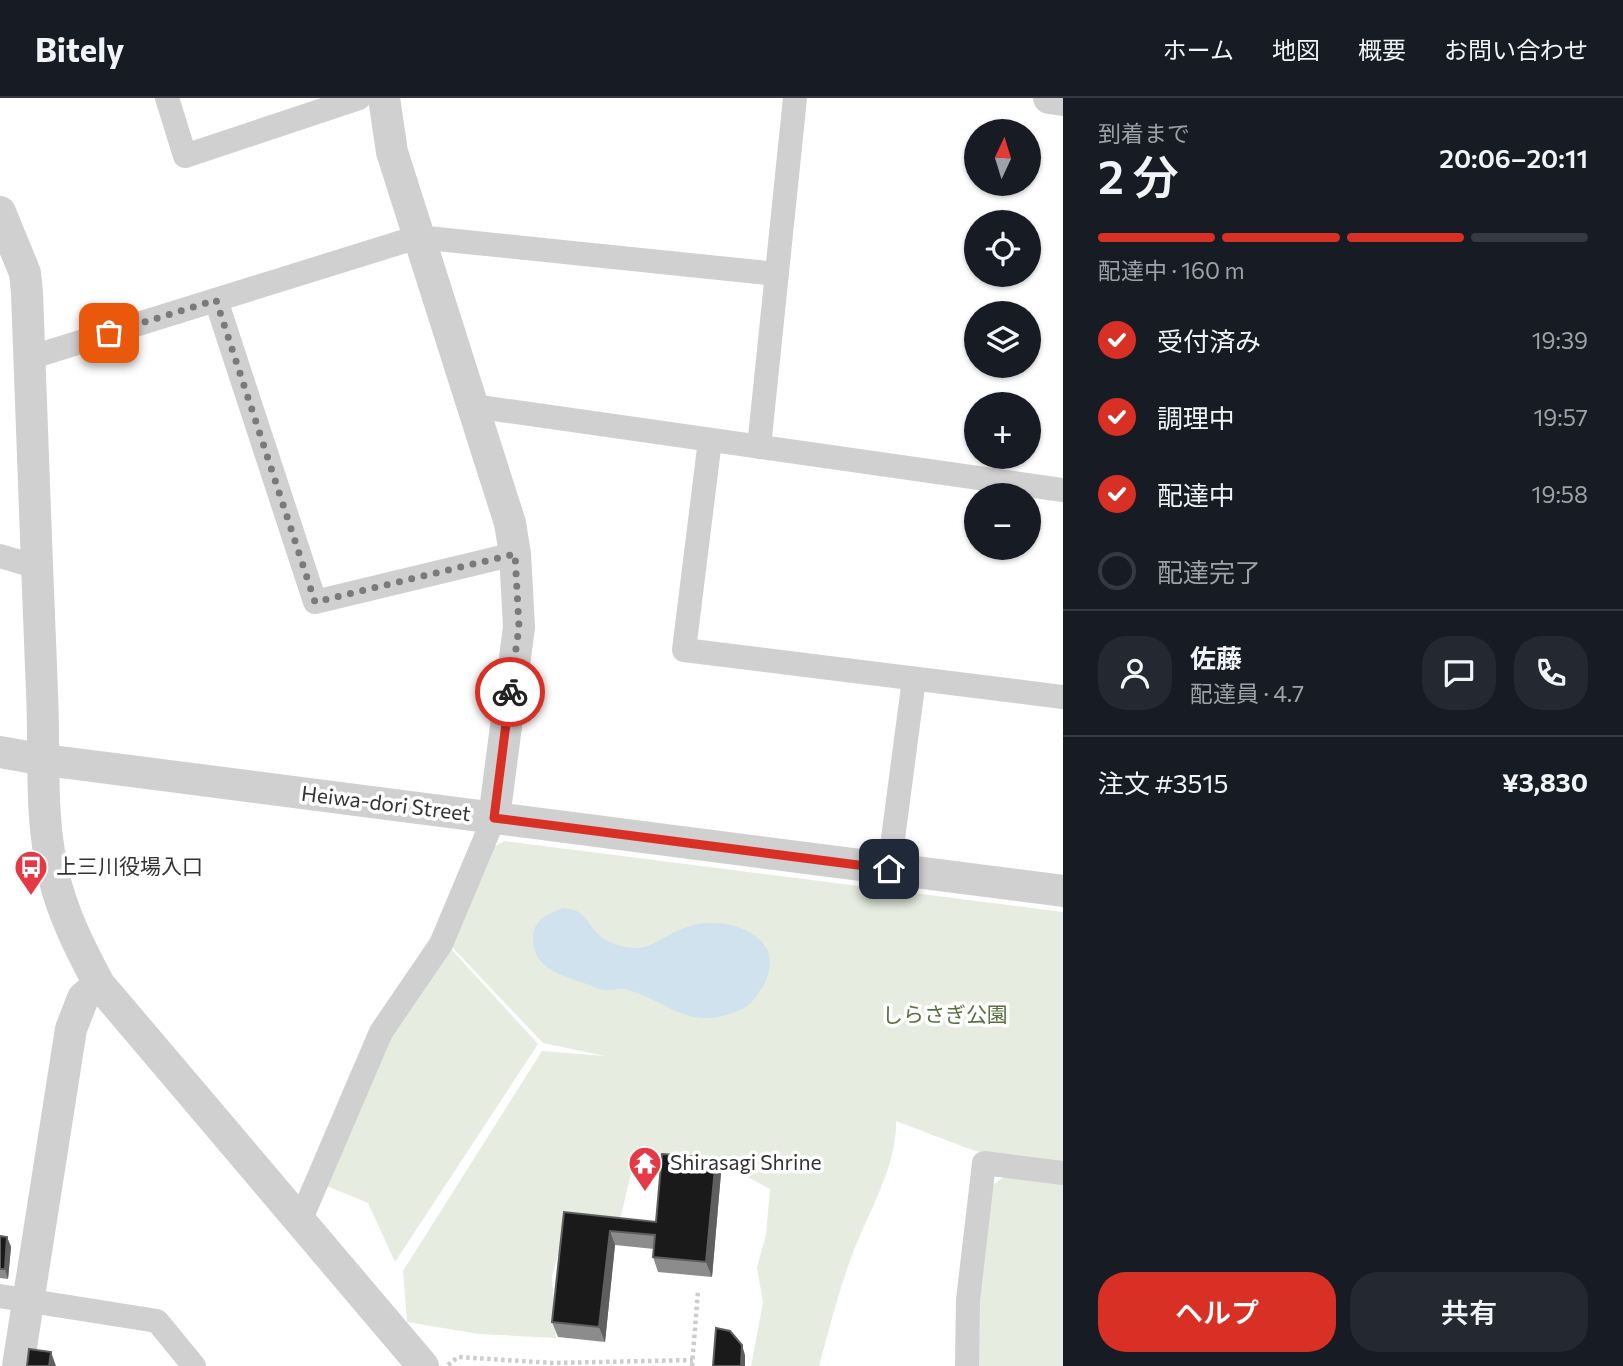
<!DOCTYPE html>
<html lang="ja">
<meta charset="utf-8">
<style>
body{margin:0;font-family:Commissioner,"Noto Sans JP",sans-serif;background:#242831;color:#f1f3f6;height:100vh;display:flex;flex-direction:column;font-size:26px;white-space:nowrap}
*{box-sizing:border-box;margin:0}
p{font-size:23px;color:#9ea1a6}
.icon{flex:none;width:38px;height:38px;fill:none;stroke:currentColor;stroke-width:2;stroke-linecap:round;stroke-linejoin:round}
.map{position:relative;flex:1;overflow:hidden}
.drawer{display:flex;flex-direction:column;background:#171b24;width:560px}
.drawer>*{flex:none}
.needle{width:46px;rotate:4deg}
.buttons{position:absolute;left:964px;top:21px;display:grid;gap:14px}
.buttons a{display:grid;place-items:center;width:77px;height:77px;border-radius:50%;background:#171b24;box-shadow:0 2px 5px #0004;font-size:35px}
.pin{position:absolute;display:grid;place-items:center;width:60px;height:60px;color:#fff;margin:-30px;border-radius:14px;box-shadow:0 4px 10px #0006}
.courier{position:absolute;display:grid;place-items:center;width:70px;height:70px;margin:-35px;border:5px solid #d93025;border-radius:50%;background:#fff;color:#222;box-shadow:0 2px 9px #0007}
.headline em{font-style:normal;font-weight:600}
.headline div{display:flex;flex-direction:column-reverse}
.headline{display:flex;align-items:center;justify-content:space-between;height:119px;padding:0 35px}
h1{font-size:46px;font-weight:600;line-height:52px}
.bar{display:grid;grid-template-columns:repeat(4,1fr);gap:10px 7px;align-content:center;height:84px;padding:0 35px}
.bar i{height:9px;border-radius:5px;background:#363941}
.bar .active{background:#d93025}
.bar p{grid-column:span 4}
.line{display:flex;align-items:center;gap:18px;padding:0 35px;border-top:2px solid #363941}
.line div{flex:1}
.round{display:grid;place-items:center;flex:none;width:74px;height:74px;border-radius:28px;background:#242831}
ol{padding:0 35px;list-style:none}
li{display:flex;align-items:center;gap:21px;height:77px}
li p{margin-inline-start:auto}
li .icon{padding:7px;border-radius:50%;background:#d93025;color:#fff;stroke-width:4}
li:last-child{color:#9ea1a6}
li i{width:38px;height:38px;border:4px solid #363941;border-radius:50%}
.button{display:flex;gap:14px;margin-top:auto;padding:14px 35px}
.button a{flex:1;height:80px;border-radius:28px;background:#d93025;color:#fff;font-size:28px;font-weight:600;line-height:80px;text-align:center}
.button a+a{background:#242831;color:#f1f3f6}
header{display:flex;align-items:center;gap:42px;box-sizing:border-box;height:98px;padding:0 35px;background:#171b24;border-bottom:2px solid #363941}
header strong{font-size:33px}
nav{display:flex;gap:38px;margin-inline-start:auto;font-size:24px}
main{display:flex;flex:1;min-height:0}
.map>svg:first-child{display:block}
</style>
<header>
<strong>Bitely</strong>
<nav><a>ホーム</a><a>地図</a><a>概要</a><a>お問い合わせ</a></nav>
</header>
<main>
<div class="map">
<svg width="1063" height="1268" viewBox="0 0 1063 1268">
<rect width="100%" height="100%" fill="#fff"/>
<path fill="#e6ecdf" d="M505,743L1063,814V1065L975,1053L896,1023C897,1070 866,1118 851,1160C838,1195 829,1232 819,1268H751L763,1205L757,1169L766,1137L770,1091L732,1071L674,1063L632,1071L618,1130L567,1126L552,1178L556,1240L479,1236L407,1224L403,1173L542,953L605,958L543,945L452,849L493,749Z
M451,851L538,946L395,1164L368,1105L327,1088L390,938Z
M1005,1078L1063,1086V1268H977L978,1202L993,1087Z"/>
<path fill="#cfe2ee" d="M563,810C586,812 585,823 599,837C607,845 622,849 633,850C648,851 655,844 667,838C681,830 701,823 717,825C754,828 785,851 762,890C756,899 750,908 740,912C687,935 670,903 625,891C618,890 611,893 604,892C598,892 590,887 584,885C562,877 533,871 533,841C533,821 548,816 563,810Z"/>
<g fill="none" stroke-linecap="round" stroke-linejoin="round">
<path stroke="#cdcdcd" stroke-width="4.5" stroke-dasharray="3.5 3.5" stroke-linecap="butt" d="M448,1267L458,1259L553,1265L693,1262
M692,1268L698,1193"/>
<path stroke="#d0d0d0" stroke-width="24" d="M167,0L185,58L359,0
M216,202L315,504L515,456
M29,260L418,139L777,176
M473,308L1063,392
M710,342L684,552L1063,599
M759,349L795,0
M0,458L37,469
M889,771L914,581
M300,1123L381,934L441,846L494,720
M0,1198L157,1223L194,1268
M967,1268L968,1202L984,1065L1063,1075"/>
<path stroke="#d0d0d0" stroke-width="32" d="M384,0L392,54L501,397L510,425L515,456L519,529L494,720
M1049,0L1063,2
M0,114L25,175L27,195C31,328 37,461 42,594C45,655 39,719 54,779C63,817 81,852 99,886L423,1268
M0,654L45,662L1063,793
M18,1268L71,931L83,900L99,886"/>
</g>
<path fill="#8c8c8c" d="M721,1075L712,1179L658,1174L653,1159L654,1151L615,1147L605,1244L558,1239L552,1224L564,1114L656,1124Z
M0,1138L7,1139L11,1149L8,1181L0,1180Z"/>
<path fill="#5f5f5f" d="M716,1060L721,1075L712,1179L706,1164Z
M610,1133L615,1147L605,1244L599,1229Z
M7,1139L11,1149L8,1181L5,1171Z
M742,1247L745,1257V1268H741Z
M51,1254L56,1268H49Z"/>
<path fill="#1a1a1a" stroke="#5f5f5f" stroke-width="2" d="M662,1056L716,1060L706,1164L653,1159L655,1137L610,1133L599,1229L552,1224L564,1114L656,1124Z
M0,1138L7,1139L5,1171H0Z
M716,1230L730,1233L742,1247L741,1268H713Z
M29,1251L51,1254L49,1268H27Z"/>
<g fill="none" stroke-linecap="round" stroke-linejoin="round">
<path stroke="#7a7a7a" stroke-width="7" stroke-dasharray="0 12.6" d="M109,235L216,202L315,504L515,456L519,529L510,594"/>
<path stroke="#d93025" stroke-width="9" d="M510,594L494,720L889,771"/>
</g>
<defs>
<symbol id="bus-pin" viewBox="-11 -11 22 30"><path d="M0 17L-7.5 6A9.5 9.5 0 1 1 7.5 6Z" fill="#e63946" stroke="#fff"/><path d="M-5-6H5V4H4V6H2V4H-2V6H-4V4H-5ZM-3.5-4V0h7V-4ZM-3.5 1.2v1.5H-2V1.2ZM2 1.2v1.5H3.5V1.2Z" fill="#fff"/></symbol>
<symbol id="temple-pin" viewBox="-11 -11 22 30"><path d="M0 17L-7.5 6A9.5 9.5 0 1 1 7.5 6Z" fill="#e63946" stroke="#fff"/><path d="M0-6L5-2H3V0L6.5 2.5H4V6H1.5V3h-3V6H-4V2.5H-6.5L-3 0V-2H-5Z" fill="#fff"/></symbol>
</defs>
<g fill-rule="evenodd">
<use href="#bus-pin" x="12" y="750" width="38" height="52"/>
<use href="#temple-pin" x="626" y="1046" width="38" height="52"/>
</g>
<g text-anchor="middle" stroke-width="7" stroke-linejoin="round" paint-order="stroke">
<g font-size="21" fill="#333" stroke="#fff">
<text transform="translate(386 706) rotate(7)" y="7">Heiwa-dori Street</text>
</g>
<g font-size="21" fill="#333" stroke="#fff" text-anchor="start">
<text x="56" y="776">上三川役場入口</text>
<text x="670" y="1072">Shirasagi Shrine</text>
</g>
<g font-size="21" fill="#56703f" stroke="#fff">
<text x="945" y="924">しらさぎ公園</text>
</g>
</g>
</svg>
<div class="buttons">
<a><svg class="needle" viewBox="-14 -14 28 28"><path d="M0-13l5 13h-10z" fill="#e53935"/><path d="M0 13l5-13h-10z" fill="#9ea1a6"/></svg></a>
<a><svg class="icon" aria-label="locate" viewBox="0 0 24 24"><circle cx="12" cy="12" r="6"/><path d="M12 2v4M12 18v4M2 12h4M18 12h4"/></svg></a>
<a><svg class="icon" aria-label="layers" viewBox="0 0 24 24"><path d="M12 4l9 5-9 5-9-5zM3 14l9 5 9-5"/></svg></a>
<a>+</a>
<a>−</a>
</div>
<div class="pin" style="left:109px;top:235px;background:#ea580c"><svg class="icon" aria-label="bag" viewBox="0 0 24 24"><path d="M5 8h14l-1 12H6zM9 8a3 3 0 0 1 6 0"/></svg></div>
<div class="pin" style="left:889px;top:771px;background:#1f2937"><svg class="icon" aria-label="home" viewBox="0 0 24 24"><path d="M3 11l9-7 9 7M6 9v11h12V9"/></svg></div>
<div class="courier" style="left:510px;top:594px"><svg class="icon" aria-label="bike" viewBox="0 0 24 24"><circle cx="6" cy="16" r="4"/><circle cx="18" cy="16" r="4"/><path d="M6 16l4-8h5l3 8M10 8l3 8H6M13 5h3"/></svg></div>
</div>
<section class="drawer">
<div class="headline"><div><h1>2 分</h1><p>到着まで</p></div><em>20:06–20:11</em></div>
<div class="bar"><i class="active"></i><i class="active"></i><i class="active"></i><i></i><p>配達中 · 160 m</p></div>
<ol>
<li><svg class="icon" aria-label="check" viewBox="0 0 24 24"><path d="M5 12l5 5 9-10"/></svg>受付済み<p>19:39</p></li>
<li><svg class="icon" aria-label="check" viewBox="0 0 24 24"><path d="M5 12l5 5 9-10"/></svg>調理中<p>19:57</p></li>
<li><svg class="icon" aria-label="check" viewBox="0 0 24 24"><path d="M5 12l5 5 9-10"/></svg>配達中<p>19:58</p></li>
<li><i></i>配達完了</li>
</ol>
<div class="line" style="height:126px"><a class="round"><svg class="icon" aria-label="person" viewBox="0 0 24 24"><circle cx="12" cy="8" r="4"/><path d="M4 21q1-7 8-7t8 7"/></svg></a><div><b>佐藤</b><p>配達員 · 4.7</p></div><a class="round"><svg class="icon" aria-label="chat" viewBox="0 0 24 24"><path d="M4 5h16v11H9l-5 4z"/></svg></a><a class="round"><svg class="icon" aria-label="phone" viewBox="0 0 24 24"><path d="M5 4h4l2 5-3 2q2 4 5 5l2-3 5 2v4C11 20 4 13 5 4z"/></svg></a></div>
<div class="line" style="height:91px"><div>注文 #3515</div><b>¥3,830</b></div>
<div class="button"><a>ヘルプ</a><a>共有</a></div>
</section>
</main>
